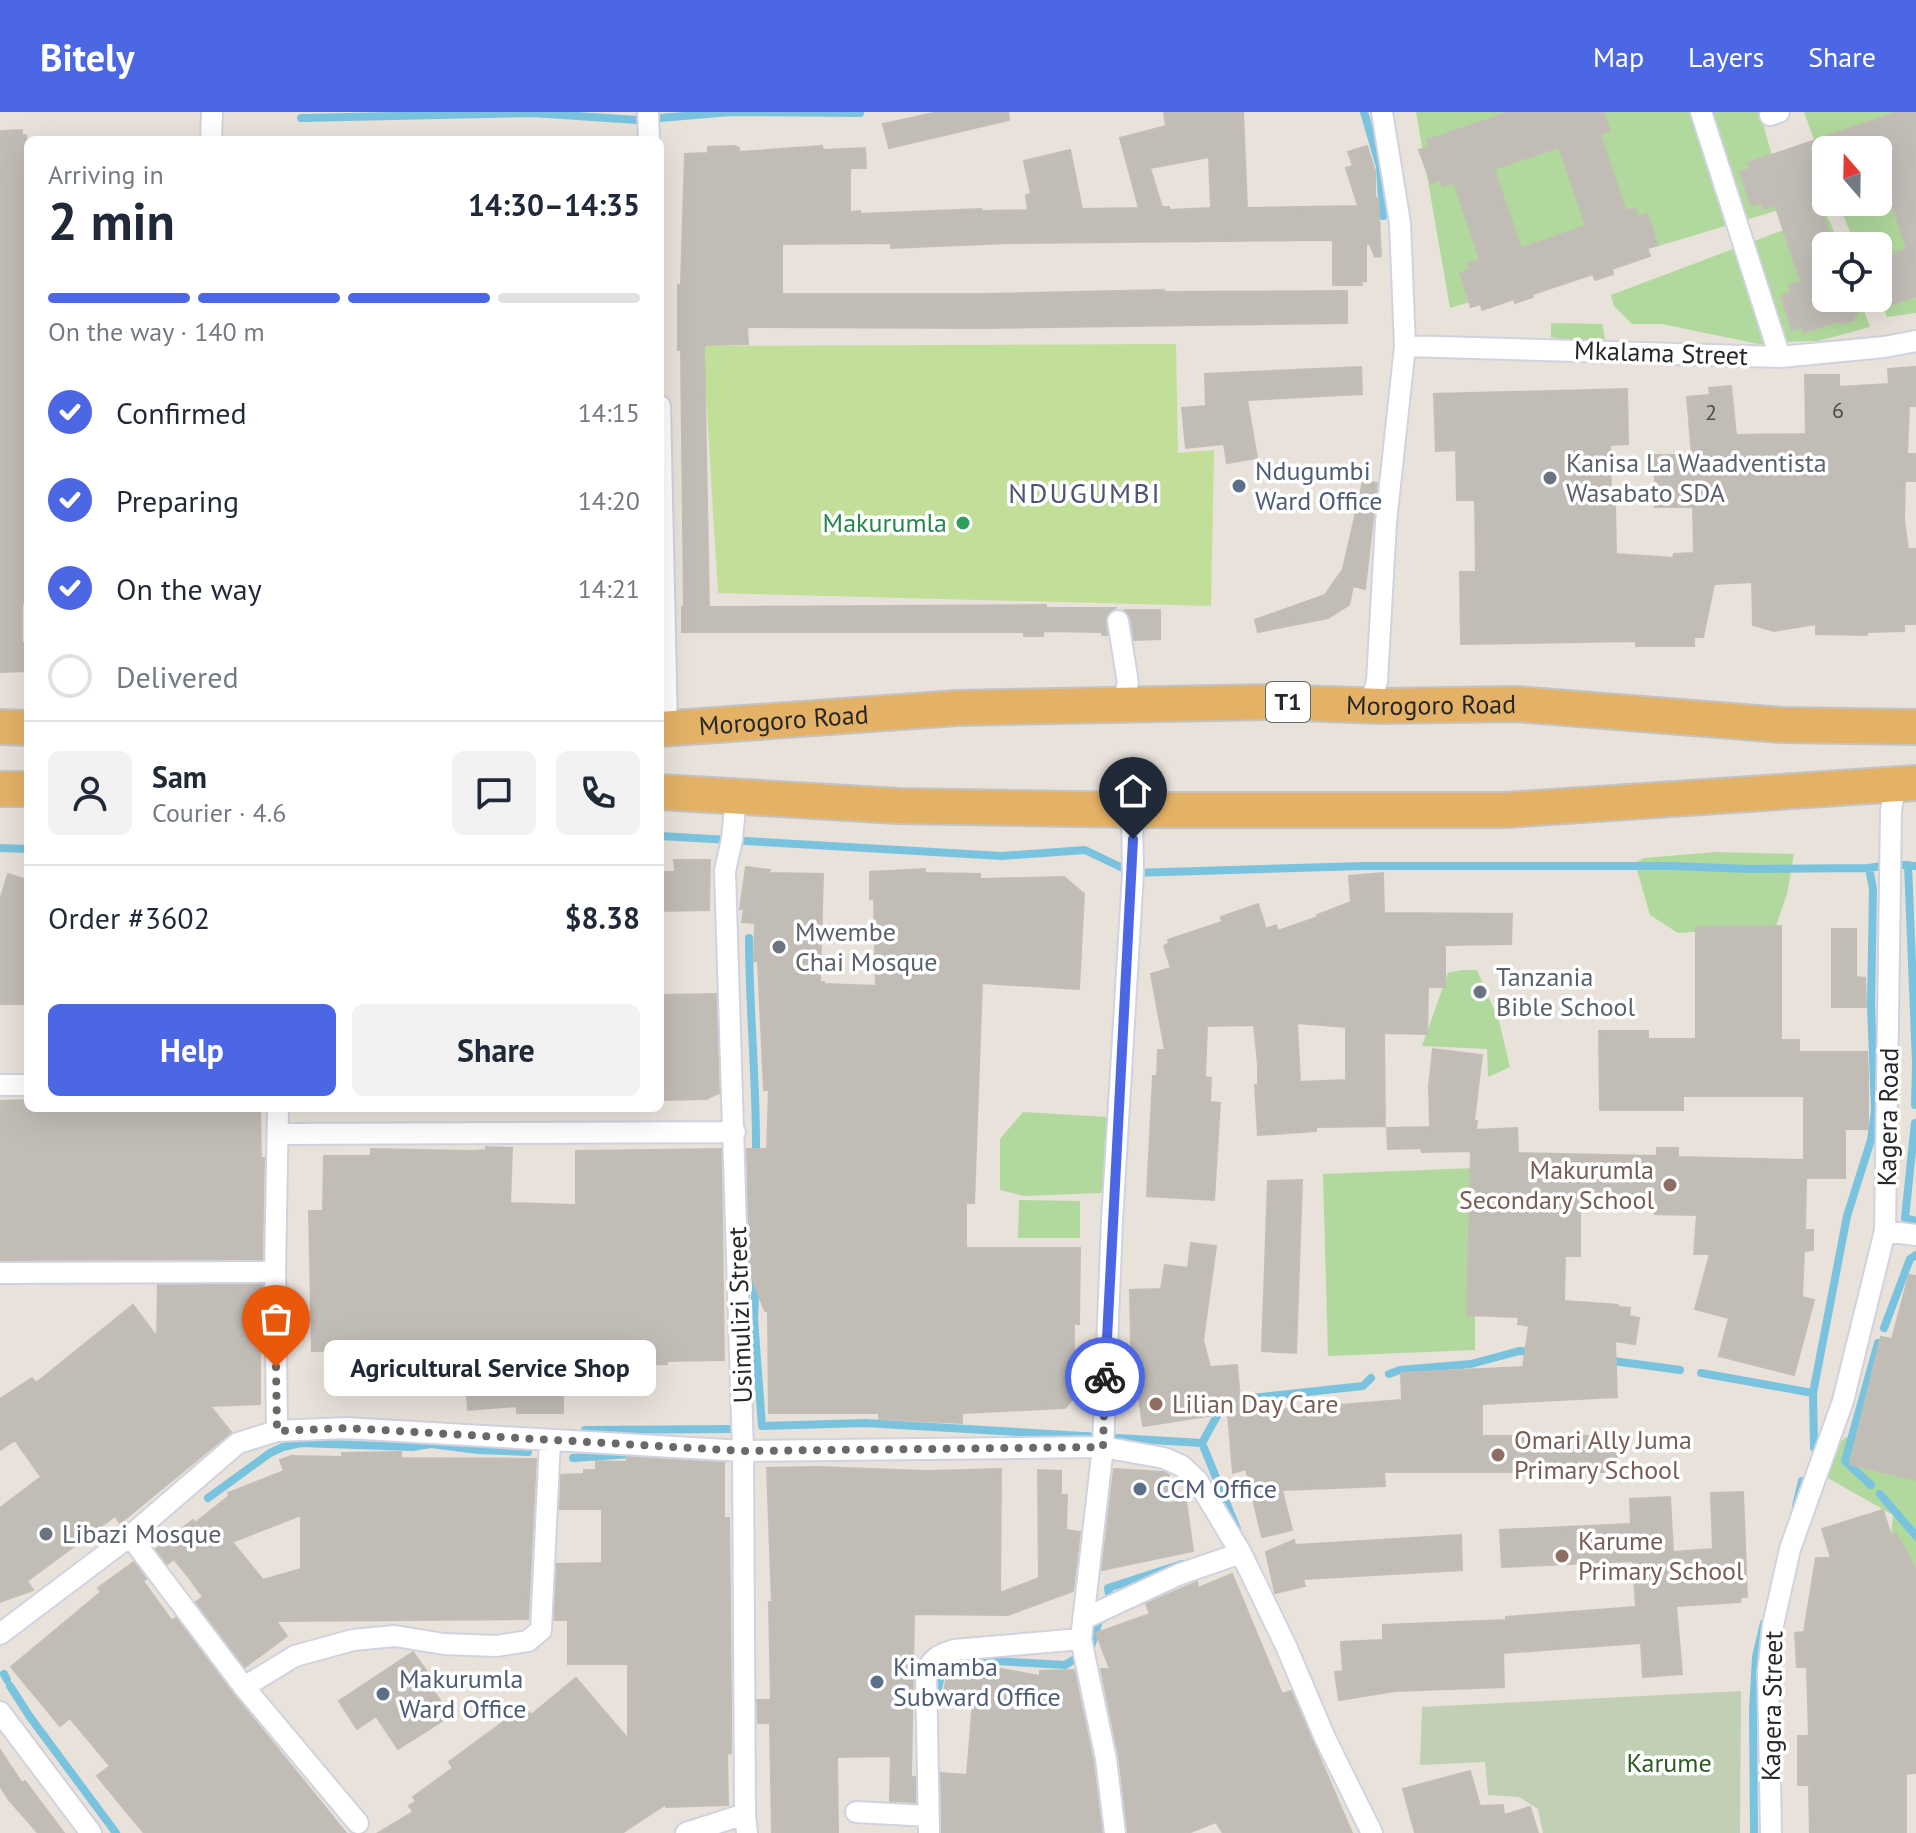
<!DOCTYPE html>
<meta charset="utf-8">
<style>
body{margin:0;font-family:"PT Sans",sans-serif;background:#f2f2f3;color:#1f2937;height:100vh;display:flex;flex-direction:column;font-size:30px;white-space:nowrap}
*{box-sizing:border-box;margin:0}
p{font-size:26px;color:#747a83}
.icon{flex:none;width:44px;height:44px;fill:none;stroke:currentColor;stroke-width:2;stroke-linecap:round;stroke-linejoin:round}
.map{position:relative;flex:1;overflow:hidden}
.side{position:absolute;left:24px;top:24px;width:640px;height:976px;display:flex;flex-direction:column;background:#fff;border-radius:12px;box-shadow:0 8px 32px #0002}
.side>*{flex:none}
.needle{width:52px;rotate:340deg}
.controls{position:absolute;left:1812px;top:24px;display:grid;gap:16px}
.controls a{display:grid;place-items:center;width:80px;height:80px;border-radius:12px;background:#fff;box-shadow:0 8px 32px #0002;font-size:40px}
.pin{position:absolute;display:grid;place-items:center;width:68px;height:68px;color:#fff;margin:-82px -34px;border-radius:50% 50% 50% 0;rotate:-45deg;box-shadow:0 0 8px #0007}
.pin .icon{rotate:45deg}
.courier{position:absolute;display:grid;place-items:center;width:80px;height:80px;margin:-40px;border:6px solid #4c67e4;border-radius:50%;background:#fff;color:#222;box-shadow:0 2px 10px #0007}
.bubble{position:absolute;height:56px;border-radius:12px;background:#fff;box-shadow:0 8px 32px #0002;font-size:26px;font-weight:700;line-height:56px;text-align:center}
.overview em{font-style:normal;font-weight:700}
.overview div{display:flex;flex-direction:column-reverse}
.overview{display:flex;align-items:center;justify-content:space-between;height:136px;padding:0 24px}
h1{font-size:52px;font-weight:700;line-height:60px}
.bar{display:grid;grid-template-columns:repeat(4,1fr);gap:12px 8px;align-content:center;height:96px;padding:0 24px}
.bar i{height:10px;border-radius:6px;background:#e0e1e3}
.bar .on{background:#4c67e4}
.bar p{grid-column:span 4}
.line{display:flex;align-items:center;gap:20px;padding:0 24px;border-top:2px solid #e0e1e3}
.line div{flex:1}
.round{display:grid;place-items:center;flex:none;width:84px;height:84px;border-radius:12px;background:#f2f2f3}
ol{padding:0 24px;list-style:none}
li{display:flex;align-items:center;gap:24px;height:88px}
li p{margin-inline-start:auto}
li .icon{padding:8px;border-radius:50%;background:#4c67e4;color:#fff;stroke-width:4}
li:last-child{color:#747a83}
li i{width:44px;height:44px;border:4px solid #e0e1e3;border-radius:50%}
.button{display:flex;gap:16px;margin-top:auto;padding:16px 24px}
.button a{flex:1;height:92px;border-radius:12px;background:#4c67e4;color:#fff;font-size:32px;font-weight:700;line-height:92px;text-align:center}
.button a+a{background:#f2f2f3;color:#1f2937}
header{display:flex;align-items:center;gap:48px;box-sizing:border-box;height:112px;padding:0 40px;background:#4c67e4;color:#fff}
header strong{font-size:38px}
nav{display:flex;gap:44px;margin-inline-start:auto;font-size:28px}
.map>svg:first-child{display:block}
</style>
<header>
<strong>Bitely</strong>
<nav><a>Map</a><a>Layers</a><a>Share</a></nav>
</header>
<div class="map">
<svg width="1916" height="1721" viewBox="0 0 1916 1721">
<rect width="100%" height="100%" fill="#e8e2da"/>
<path fill="#b1d99d" d="M1416,0H1760L1786,96L1450,196Z
M1804,0H1916V51L1878,65V38H1826V61Z
M1916,75V201L1887,205L1878,184V134H1856L1843,103Z
M1826,102L1841,134H1826V186H1859L1870,215L1818,229L1779,230L1768,234L1662,212H1632L1614,194L1611,183Z
M1551,211L1602,212L1605,227L1567,229L1551,225Z
M1716,740L1794,742L1787,782L1776,814L1678,821L1650,803L1635,751L1644,746Z
M1462,858H1477L1499,909L1510,955L1488,965L1487,937L1422,934L1448,861Z
M1023,1000L1107,1005L1109,1067L1101,1081L1024,1084L1000,1078V1027Z
M1475,1056V1238L1328,1244L1323,1062Z
M1019,1088L1080,1089V1126H1018Z
M1846,1325L1916,1344V1524L1888,1453L1893,1403L1812,1357Z"/>
<path fill="#c1d0b4" d="M1741,1579L1740,1721H1543L1538,1697L1519,1685L1488,1683L1485,1650L1420,1653L1422,1595Z"/>
<path fill="#c1df99" d="M1176,232L1178,341L1214,338L1211,494L718,481L703,234Z"/>
<g fill="none" stroke-linecap="round" stroke-linejoin="round">
<path stroke="#79c3df" stroke-width="8" d="M1364,0L1380,55L1383,104
M301,6L532,1L637,8L730,0L860,1
M660,724L1002,744L1085,738L1133,761L1364,754H1672L1748,757L1869,756L1893,752L1916,754
M0,736L28,737
M1908,753L1916,950
M749,826C749,899 757,972 756,1045
M1915,993L1916,953
M1915,1011L1905,1106L1916,1109
M756,1164L754,1207L762,1314L865,1311L1202,1331
M1884,1216L1910,1147L1916,1143
M1606,1248L1680,1258
M1701,1261L1813,1281
M1389,1262L1400,1258L1471,1252L1519,1239L1533,1240
M1233,1288L1363,1274L1371,1266
M1222,1295L1202,1331L1237,1417
M585,1318L733,1317
M1816,1337L1814,1336L1813,1281L1847,1104L1871,1028L1875,999L1871,892L1873,777L1869,756
M573,1346L632,1342
M1871,1373L1845,1349L1878,1231
M1880,1382L1916,1424
M208,1386L270,1341L283,1335L301,1331L412,1335L431,1332L478,1338L528,1340
M1796,1394L1802,1369
M1109,1482L1108,1476L1182,1452
M1091,1535L1099,1509L1106,1505
M4,1562L7,1568
M10,1574L30,1605L116,1721
M935,1589L945,1546L1065,1553L1075,1547
M1754,1721L1753,1598L1756,1545L1764,1511"/>
</g>
<path fill="#c1bcb6" stroke="#c3beb5" stroke-width="2" fill-rule="evenodd" d="M938,0H1008L1009,8L889,36L883,12Z
M1164,0H1243L1247,96L1358,94L1346,56L1353,54L1348,40L1367,34L1375,59V86H1378L1381,144L1375,145L1370,132H1366V169H1361L1362,173H1333V128L1009,131L891,136V131L782,132V182H986L1164,178V180L1347,179V211L986,216L747,215L748,232L704,233L709,495L1046,493V496H1115L1106,505L1107,523H1102V520L1043,519V524H1024V520H682V495H684L681,238H678V173H681L685,42L708,41V35L735,34L739,36V40L822,34L823,38L865,36L866,56H850V100L860,99V102L981,97L982,99L1028,98L1026,83L1031,82L1024,49L1070,38L1082,97L1139,96L1120,26L1166,14ZM1209,45L1211,96L1169,98V95H1162L1150,56Z
M1510,0H1604L1610,19L1600,22L1626,99L1635,96L1637,105L1647,101L1658,133L1647,136L1650,144L1612,157L1613,162L1595,168L1593,162L1533,182V185L1515,191L1514,187L1482,198L1481,192L1471,195L1460,161L1470,158L1468,152L1480,148L1454,71L1443,74L1441,68L1431,71L1419,38L1429,35L1427,28ZM1559,35L1586,114L1521,136L1494,57Z
M1898,0H1916V184L1878,197V155L1887,152L1884,145L1907,137L1878,51V38H1826V76L1815,79L1833,134H1826V186H1851L1857,203L1853,205L1854,208L1844,211L1835,210L1803,221L1802,215L1792,218L1781,184L1791,180L1789,174L1801,170L1775,93L1764,97L1761,90L1751,94L1740,60L1750,57L1748,51Z
M22,18V23H26L28,48V491H22V531L28,530V559L0,560V19Z
M1361,255L1362,282L1247,288L1257,346L1227,351L1224,332L1186,336L1182,296L1206,294L1205,262Z
M1916,255V294H1909L1907,342H1916V369H1905L1904,408L1908,437H1916V512H1904V519L1867,520V523L1816,522V512L1774,519L1753,513L1752,470L1714,472L1703,525H1694V534H1636V529L1461,532L1460,460H1476L1475,388H1457L1456,338L1436,339L1434,282L1627,277L1628,332L1610,333L1611,391H1615L1616,442L1673,446L1674,442L1694,441L1693,395H1655V343H1692L1687,285L1710,283L1709,276L1731,274L1736,323L1806,322L1805,263H1839V275L1889,272L1888,257Z
M1363,369L1377,371L1365,477L1353,474L1349,493L1328,506L1258,520L1255,508L1325,483L1343,457Z
M1125,498H1160V527L1134,528L1131,507Z
M674,748H710L709,798L660,799V760H675Z
M746,755L770,758L769,761L823,762L820,870H824V872L876,874L874,787H870V760L925,757V761L980,762V767L1064,765L1084,782L1079,877L982,871L974,1091H966V1136H1080L1079,1212H1074V1285L1065,1296L962,1301V1311L879,1307V1301H769L768,1199H765L750,1160L747,1037H767L769,978H764L758,849H754L755,811L742,810L744,797H740Z
M1383,761L1384,801L1512,802L1511,832L1445,833V875H1428L1427,922L1384,921L1385,1014L1316,1015V1019L1258,1023L1255,973H1258V953L1254,913L1207,914L1205,965L1211,966L1210,990L1220,991L1214,1088L1147,1084L1153,964H1157L1158,938H1165L1151,862L1171,856L1164,834L1169,831L1168,828L1222,810L1221,805L1258,792L1266,817L1276,813L1278,819L1318,805L1317,803L1351,790L1349,764ZM1297,911L1346,915V968L1300,970Z
M8,762L27,768L24,789V844H28V892H0V788Z
M1781,814V928H1799V940H1867L1868,959V1017H1845V1066H1806L1805,1118H1813V1138L1804,1139L1802,1185L1814,1188L1794,1263L1719,1244L1729,1206L1695,1197L1710,1142H1694L1697,1103L1655,1102L1656,1088L1580,1087V1144H1565L1564,1189L1618,1193V1195L1630,1196L1629,1204L1639,1206L1635,1232L1615,1229L1617,1285L1482,1292V1324H1617V1360H1384L1385,1374L1282,1378L1292,1418L1262,1425L1246,1357L1233,1361L1228,1302L1402,1288L1401,1261L1523,1255L1529,1214L1518,1212L1519,1205L1467,1203L1471,1039L1422,1040L1421,1036L1388,1037L1387,1016L1430,1015L1429,974L1433,937L1482,943L1474,1009H1477L1476,1018L1517,1016L1518,1041L1657,1044V1036H1678V1045L1804,1048V984H1683V998H1600L1599,919H1648V927H1696V815Z
M1832,817H1856V865L1865,866L1866,895H1832Z
M716,882L719,981L706,987L660,988V883Z
M28,988V996H260L261,1046H264L262,1147L0,1148V989Z
M486,1035L512,1036L510,1091L576,1093V1039L721,1037L724,1248L667,1249V1252L630,1253V1248L623,1247H563V1301H517V1294L468,1298L464,1247L413,1246L414,1255L369,1256V1244L334,1243V1239H312L309,1099H323L324,1044H371V1037L472,1039L486,1038Z
M1302,1068L1296,1241L1262,1239L1268,1069Z
M1191,1131L1216,1134L1203,1228L1210,1255L1237,1253L1241,1299L1143,1314L1131,1231L1130,1178L1161,1177L1165,1153L1188,1156Z
M1909,1163L1916,1164V1368L1850,1352L1881,1225L1892,1227Z
M158,1173H262L263,1211H260V1292L210,1294L231,1320L120,1411L115,1404L27,1469L33,1478L0,1490V1396L41,1365L15,1328L0,1338V1287L32,1266L36,1271L133,1193L157,1225Z
M401,1340V1346L536,1347L528,1507L276,1509L287,1524L245,1555L196,1490L203,1485L187,1463L174,1447L167,1452L156,1437L193,1408L195,1411L229,1384L228,1381L284,1359L280,1348L291,1344L342,1345V1341ZM301,1403V1457L263,1468L232,1430Z
M627,1345L724,1351V1406H729L731,1589V1641L727,1642L728,1693L666,1695V1692L622,1721H378L413,1700L409,1694L416,1689L413,1685L453,1656L449,1650L525,1594L531,1603L576,1566L628,1627V1552H568V1508H554L557,1452L602,1451V1397H560L561,1363L584,1362V1358H596V1349L627,1350Z
M817,1355L927,1359L1001,1357L1000,1481L1039,1466L1038,1358L1061,1359V1383H1067L1066,1418L1080,1420L1073,1479L1008,1503L914,1502L911,1665H915V1690L890,1689L891,1644L837,1645L838,1721H772L770,1611H758L757,1588H771L769,1490H772L767,1356Z
M1114,1357L1163,1360L1169,1363L1167,1391L1186,1389L1193,1439L1102,1458Z
M1743,1380L1747,1485H1741L1740,1490L1676,1494L1682,1562L1643,1565L1641,1531L1503,1541L1504,1575L1395,1579L1339,1588L1335,1560L1343,1559L1341,1530L1383,1528V1513L1506,1508V1505L1636,1495L1633,1449L1502,1455L1500,1418L1631,1412L1630,1387L1670,1385L1673,1440L1713,1437L1711,1381Z
M1883,1398L1891,1424L1896,1421L1916,1458V1661L1906,1662V1721H1810L1809,1673H1798V1624H1809L1807,1555H1797L1795,1521L1804,1520L1816,1446H1831L1822,1417Z
M1461,1423L1462,1458L1303,1467L1305,1474L1275,1481L1266,1440L1294,1428L1295,1433Z
M134,1450L146,1467L143,1469L172,1509L176,1506L234,1583L346,1721H144L97,1664L110,1654L70,1606L60,1614L11,1555L101,1480L98,1476Z
M1232,1462L1282,1582L1291,1579L1352,1721H1223L1216,1710L1188,1721H1128L1119,1645L1101,1557H1110L1096,1521L1150,1502L1146,1492L1164,1484L1197,1470L1198,1476Z
M413,1540L430,1564L426,1567L450,1604L398,1637L376,1604L357,1617L339,1589Z
M961,1550L1040,1564V1559L1074,1558L1093,1649L1102,1721H942L941,1661L967,1663L973,1589L968,1588L969,1583L944,1579L949,1554Z
M0,1638L22,1671L25,1669L64,1721H38L9,1688L0,1674Z
M1470,1659L1480,1694L1503,1693L1504,1703L1530,1695L1538,1721H1415L1403,1677Z"/>
<g fill="none" stroke-linecap="round" stroke-linejoin="round">
<defs>
<path id="minor" d="M648,0L649,28
M1701,0L1780,245
M1770,3L1779,0
M211,28L212,0
M1405,234L1780,245L1884,235L1916,229
M660,294L667,617
M1118,509L1128,571L1122,592
M1370,594L1377,569L1386,410L1405,234L1400,111L1382,0
M736,686L732,727L725,759L743,1339L745,1702L747,1721
M0,973H28
M278,1022L735,1020
M1885,1119L1916,1123
M0,1161L275,1160
M277,1319L275,1160L278,996
M130,1424L244,1575L358,1711
M1083,1507L1180,1462L1241,1441
M0,1522L130,1424L238,1331L277,1319L346,1316L743,1339L1103,1335L1164,1346L1182,1354L1197,1368L1241,1441L1286,1534L1325,1626L1372,1721
M244,1575L295,1544L353,1528L395,1524L444,1532L496,1534L528,1529L541,1518L550,1328
M0,1600L91,1721
M856,1700L929,1704
M686,1721L745,1702
M929,1721L926,1559C933,1546 940,1542 954,1538L1081,1527
M1115,1721L1106,1647L1081,1527L1103,1335L1112,1109L1133,761L1132,698
M1771,1721L1768,1560L1773,1513L1790,1437L1843,1289L1885,1119L1891,698L1896,671"/>
<g id="trunk">
<path d="M0,615L28,616"/>
<path id="s1" d="M660,617L957,596L1269,590L1383,594L1516,592L1782,613L1916,615"/>
<path d="M0,677H28"/>
<path d="M660,680L898,694L1132,698H1505L1916,671"/>
</g>
</defs>
<use href="#minor" stroke="#d0d3df" stroke-width="24"/>
<use href="#trunk" stroke="#c3c3c3" stroke-width="38"/>
<use href="#minor" stroke="#fff" stroke-width="20"/>
<use href="#trunk" stroke="#e4b266" stroke-width="34"/>
</g>
<g fill="none" stroke-linecap="round" stroke-linejoin="round">
<path stroke="#6b6866" stroke-width="8" stroke-dasharray="0 14.4" d="M276,1255L277,1319L346,1316L743,1339L1103,1335L1105,1265"/>
<path stroke="#4c67e4" stroke-width="10" d="M1105,1265L1133,727"/>
</g>
<g fill="#6b7280" stroke="#fff" stroke-width="3">
<circle cx="1550" cy="366" r="8"/>
<circle cx="779" cy="835" r="8"/>
<circle cx="1480" cy="880" r="8"/>
<circle cx="46" cy="1422" r="8"/>
</g>
<g fill="#5c6f8a" stroke="#fff" stroke-width="3">
<circle cx="1239" cy="374" r="8"/>
<circle cx="1140" cy="1377" r="8"/>
<circle cx="877" cy="1570" r="8"/>
<circle cx="383" cy="1582" r="8"/>
</g>
<circle fill="#2e9e5b" stroke="#fff" stroke-width="3" cx="963" cy="411" r="8"/>
<g fill="#8d6e63" stroke="#fff" stroke-width="3">
<circle cx="1670" cy="1073" r="8"/>
<circle cx="1156" cy="1292" r="8"/>
<circle cx="1498" cy="1343" r="8"/>
<circle cx="1562" cy="1444" r="8"/>
</g>
<g text-anchor="middle" stroke-width="7" stroke-linejoin="round" paint-order="stroke">
<g font-size="22" fill="#4e4c4b">
<text x="1838" y="306">6</text>
<text x="1711" y="308">2</text>
</g>
<rect fill="#fff" stroke="#686868" stroke-width="2" x="1266" y="570" width="44" height="40" rx="6"/>
<g font-size="24" font-weight="bold" fill="#272727">
<text x="1288" y="598">T1</text>
</g>
<g font-size="26" fill="#272727" stroke="#fff">
<text transform="translate(1661 241) rotate(2)" y="9">Mkalama Street</text>
<text dy="9" stroke="none"><textPath href="#s1" startOffset="772">Morogoro Road</textPath></text>
<text dy="9" stroke="none"><textPath href="#s1" startOffset="124">Morogoro Road</textPath></text>
<text transform="translate(1888 1005) rotate(-89)" y="9">Kagera Road</text>
<text transform="translate(740 1203) rotate(-92)" y="9">Usimulizi Street</text>
<text transform="translate(1772 1594) rotate(-89)" y="9">Kagera Street</text>
</g>
<g font-size="26" fill="#5b616d" stroke="#fff" text-anchor="start">
<text x="1566" y="360">Kanisa La Waadventista<tspan x="1566" dy="30">Wasabato SDA</tspan></text>
<text x="795" y="829">Mwembe<tspan x="795" dy="30">Chai Mosque</tspan></text>
<text x="1496" y="874">Tanzania<tspan x="1496" dy="30">Bible School</tspan></text>
<text x="62" y="1431">Libazi Mosque</text>
</g>
<g font-size="26" fill="#4e5e75" stroke="#fff" text-anchor="start">
<text x="1255" y="368">Ndugumbi<tspan x="1255" dy="30">Ward Office</tspan></text>
<text x="1156" y="1386">CCM Office</text>
<text x="893" y="1564">Kimamba<tspan x="893" dy="30">Subward Office</tspan></text>
<text x="399" y="1576">Makurumla<tspan x="399" dy="30">Ward Office</tspan></text>
</g>
<g font-size="26" fill="#27864d" stroke="#fff" text-anchor="end">
<text x="947" y="420">Makurumla</text>
</g>
<g font-size="26" fill="#785e54" stroke="#fff" text-anchor="start">
<text x="1654" y="1067" text-anchor="end">Makurumla<tspan x="1654" dy="30">Secondary School</tspan></text>
<text x="1172" y="1301">Lilian Day Care</text>
<text x="1514" y="1337">Omari Ally Juma<tspan x="1514" dy="30">Primary School</tspan></text>
<text x="1578" y="1438">Karume<tspan x="1578" dy="30">Primary School</tspan></text>
</g>
<g font-size="26" fill="#2c5b21" stroke="#fff">
<text x="1669" y="1660">Karume</text>
</g>
<g font-size="28" letter-spacing="2" fill="#4e5472" stroke="#fff">
<text x="1085" y="391">NDUGUMBI</text>
</g>
</g>
</svg>
<div class="controls">
<a><svg class="needle" viewBox="-14 -14 28 28"><path d="M0-13l5 13h-10z" fill="#e53935"/><path d="M0 13l5-13h-10z" fill="#747a83"/></svg></a>
<a><svg class="icon" aria-label="locate" viewBox="0 0 24 24"><circle cx="12" cy="12" r="6"/><path d="M12 2v4M12 18v4M2 12h4M18 12h4"/></svg></a>
</div>
<div class="pin" style="left:276px;top:1255px;background:#ea580c"><svg class="icon" aria-label="bag" viewBox="0 0 24 24"><path d="M5 8h14l-1 12H6zM9 8a3 3 0 0 1 6 0"/></svg></div>
<div class="pin" style="left:1133px;top:727px;background:#1f2937"><svg class="icon" aria-label="home" viewBox="0 0 24 24"><path d="M3 11l9-7 9 7M6 9v11h12V9"/></svg></div>
<div class="courier" style="left:1105px;top:1265px"><svg class="icon" aria-label="bike" viewBox="0 0 24 24"><circle cx="6" cy="16" r="4"/><circle cx="18" cy="16" r="4"/><path d="M6 16l4-8h5l3 8M10 8l3 8H6M13 5h3"/></svg></div>
<div class="bubble" style="left:324px;top:1228px;width:332px">Agricultural Service Shop</div>
<section class="side">
<div class="overview"><div><h1>2 min</h1><p>Arriving in</p></div><em>14:30–14:35</em></div>
<div class="bar"><i class="on"></i><i class="on"></i><i class="on"></i><i></i><p>On the way · 140 m</p></div>
<ol>
<li><svg class="icon" aria-label="check" viewBox="0 0 24 24"><path d="M5 12l5 5 9-10"/></svg>Confirmed<p>14:15</p></li>
<li><svg class="icon" aria-label="check" viewBox="0 0 24 24"><path d="M5 12l5 5 9-10"/></svg>Preparing<p>14:20</p></li>
<li><svg class="icon" aria-label="check" viewBox="0 0 24 24"><path d="M5 12l5 5 9-10"/></svg>On the way<p>14:21</p></li>
<li><i></i>Delivered</li>
</ol>
<div class="line" style="height:144px"><a class="round"><svg class="icon" aria-label="person" viewBox="0 0 24 24"><circle cx="12" cy="8" r="4"/><path d="M4 21q1-7 8-7t8 7"/></svg></a><div><b>Sam</b><p>Courier · 4.6</p></div><a class="round"><svg class="icon" aria-label="chat" viewBox="0 0 24 24"><path d="M4 5h16v11H9l-5 4z"/></svg></a><a class="round"><svg class="icon" aria-label="phone" viewBox="0 0 24 24"><path d="M5 4h4l2 5-3 2q2 4 5 5l2-3 5 2v4C11 20 4 13 5 4z"/></svg></a></div>
<div class="line" style="height:104px"><div>Order #3602</div><b>$8.38</b></div>
<div class="button"><a>Help</a><a>Share</a></div>
</section>
</div>
